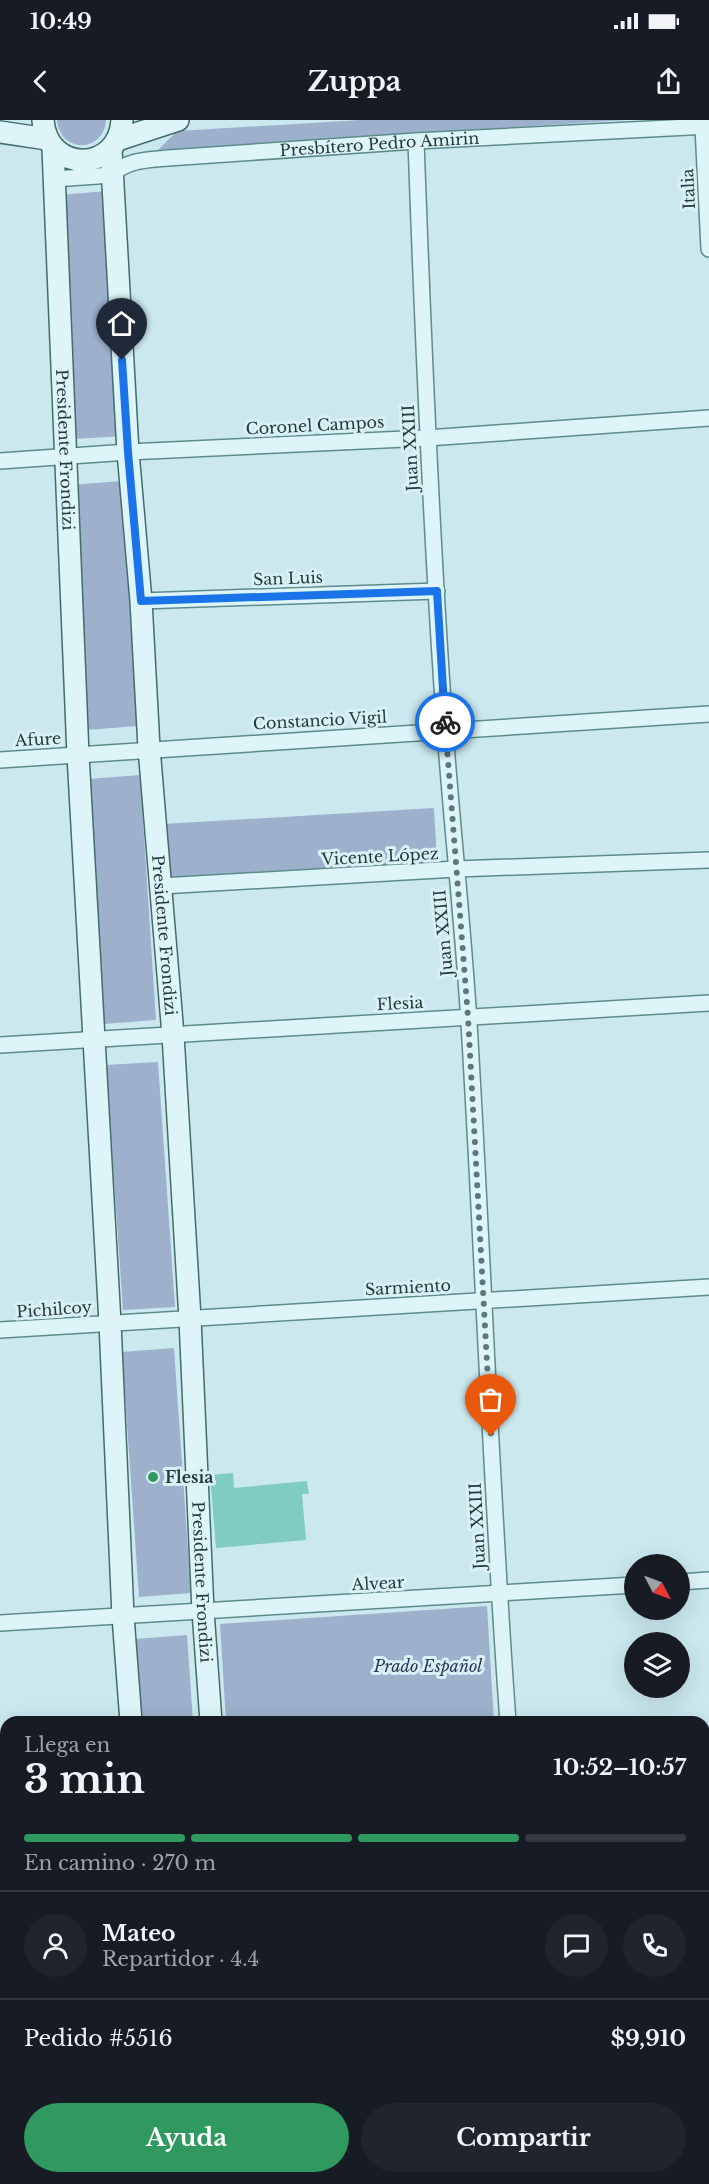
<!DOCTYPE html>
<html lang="es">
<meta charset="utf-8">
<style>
body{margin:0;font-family:"Libre Baskerville",serif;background:#20242c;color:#f1f3f6;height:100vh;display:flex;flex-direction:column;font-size:22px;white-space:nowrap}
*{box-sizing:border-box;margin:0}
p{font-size:20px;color:#9ea1a6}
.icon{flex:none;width:33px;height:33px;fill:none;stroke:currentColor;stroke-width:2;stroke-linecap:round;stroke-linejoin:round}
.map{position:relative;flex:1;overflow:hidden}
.details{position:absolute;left:0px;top:1596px;width:710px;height:468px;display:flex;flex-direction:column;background:#171b24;border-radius:18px 18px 0 0;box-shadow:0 6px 24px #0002}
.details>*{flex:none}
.needle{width:39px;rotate:131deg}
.fabs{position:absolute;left:624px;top:1434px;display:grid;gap:12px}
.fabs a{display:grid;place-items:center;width:66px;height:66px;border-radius:50%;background:#171b24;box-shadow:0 6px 24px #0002;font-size:30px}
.pin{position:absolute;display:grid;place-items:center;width:51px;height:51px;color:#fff;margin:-62px -26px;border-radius:50% 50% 50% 0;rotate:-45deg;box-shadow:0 0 6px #0007}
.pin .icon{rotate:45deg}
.courier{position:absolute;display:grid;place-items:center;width:60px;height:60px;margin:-30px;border:4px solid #1a73e8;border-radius:50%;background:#fff;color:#222;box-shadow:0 2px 8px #0007}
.head em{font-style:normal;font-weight:700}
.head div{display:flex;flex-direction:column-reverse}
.head{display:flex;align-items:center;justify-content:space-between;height:102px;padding:0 24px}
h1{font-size:39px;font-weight:700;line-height:45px}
.bar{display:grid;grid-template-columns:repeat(4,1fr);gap:9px 6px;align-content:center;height:72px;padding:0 24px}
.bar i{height:8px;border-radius:4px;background:#363941}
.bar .active{background:#2f995f}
.bar p{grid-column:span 4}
.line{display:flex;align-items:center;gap:15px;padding:0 24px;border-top:2px solid #363941}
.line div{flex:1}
.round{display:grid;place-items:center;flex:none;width:63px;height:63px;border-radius:32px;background:#20242c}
.button{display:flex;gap:12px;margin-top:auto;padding:12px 24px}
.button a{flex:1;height:69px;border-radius:36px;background:#2f995f;color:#fff;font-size:24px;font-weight:700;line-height:69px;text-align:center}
.button a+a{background:#20242c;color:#f1f3f6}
.status{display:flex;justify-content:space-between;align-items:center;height:42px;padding:0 30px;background:#171b24;direction:ltr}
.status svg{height:16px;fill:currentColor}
header{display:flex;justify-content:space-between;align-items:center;height:78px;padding:0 24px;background:#171b24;font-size:27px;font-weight:700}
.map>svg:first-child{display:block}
</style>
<div class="status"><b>10:49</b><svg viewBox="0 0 49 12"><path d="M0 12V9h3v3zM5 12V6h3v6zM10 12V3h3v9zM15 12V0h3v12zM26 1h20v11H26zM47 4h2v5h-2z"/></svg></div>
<header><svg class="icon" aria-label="back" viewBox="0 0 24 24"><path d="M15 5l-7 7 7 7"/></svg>Zuppa<svg class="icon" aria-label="share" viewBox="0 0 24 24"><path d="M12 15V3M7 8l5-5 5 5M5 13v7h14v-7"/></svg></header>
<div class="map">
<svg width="709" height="2064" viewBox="0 0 709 2064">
<rect width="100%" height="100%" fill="#cae8ee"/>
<path fill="#9db1cd" d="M57,0H106C104,33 60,34 57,0Z
M361,0H627L158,30L177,11Z
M109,71L125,316L73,319L57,75Z
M122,361L138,606L86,610L70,365Z
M140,655L156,900L104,904L88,659Z
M434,688L437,742L166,759L163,704Z
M158,942L175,1187L123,1190L106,945Z
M174,1228L191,1473L139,1477L122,1232Z
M487,1486L494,1602H226L220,1504Z
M187,1515L193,1602H141L135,1519Z"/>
<path fill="#80cbc2" d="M233,1353L234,1368L307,1361L309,1374H302L306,1420L216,1428L210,1355Z"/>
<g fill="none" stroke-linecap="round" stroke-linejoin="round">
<defs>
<g id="minor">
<path d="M703,7L709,129"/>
<path d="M416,21C423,218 431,414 445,610C452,707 463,805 469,903C483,1136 491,1369 508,1602"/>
<path id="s1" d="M54,59L112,55C126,40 147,40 168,38L416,21L709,6"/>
<path d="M0,341L128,332L427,318L709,298"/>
<path d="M141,481L437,471"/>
<path d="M0,640L709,594"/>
<path d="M161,766L456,749L709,740"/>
<path d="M0,925L709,883"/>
<path d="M0,1210L709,1167"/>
<path d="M680,1462L709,1460"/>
<path d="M0,1503L634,1465"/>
<path d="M704,1749H709"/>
<path d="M0,1792L6,1791"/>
<path d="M704,2033H709"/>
<path d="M544,2058V2064"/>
<path d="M166,2064L298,2058"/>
</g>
<g id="secondary">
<path d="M43,0C47,54 119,53 122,0"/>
<path d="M0,12L47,19"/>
<path d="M117,20L178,0"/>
<path id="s2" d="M53,28L78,635L110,1203L123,1496L131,1602"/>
<path id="s3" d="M111,29L128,332L141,481L149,628L173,915L190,1199L203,1491L211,1602"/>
<path d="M163,2058V2064"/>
<path d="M248,2058V2064"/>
</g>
</defs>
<use href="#minor" stroke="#5e8b8a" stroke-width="18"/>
<use href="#secondary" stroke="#416d6b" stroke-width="24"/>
<use href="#minor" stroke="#ddf4f9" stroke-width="15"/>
<use href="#secondary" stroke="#ddf4f9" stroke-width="21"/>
</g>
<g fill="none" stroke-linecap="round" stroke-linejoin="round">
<path stroke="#5c7879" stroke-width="6" stroke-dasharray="0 10.8" d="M445,602L468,897L491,1316"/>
<path stroke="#1a73e8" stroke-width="8" d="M122,240L128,332L141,481L437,471L445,602"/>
</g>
<circle fill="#2f995f" stroke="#d9f1f6" stroke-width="2" cx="153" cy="1357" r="6"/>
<g text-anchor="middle" stroke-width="6" stroke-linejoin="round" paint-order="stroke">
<g font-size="16" fill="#213c3a" stroke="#d9f1f6">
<text dy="6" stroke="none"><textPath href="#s1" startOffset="330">Presbítero Pedro Amirin</textPath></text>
<text transform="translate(688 69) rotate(-93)" y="6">Italia</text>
<text transform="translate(315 305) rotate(-3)" y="6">Coronel Campos</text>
<text transform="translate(410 328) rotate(-93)" y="6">Juan XXIII</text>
<text dy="6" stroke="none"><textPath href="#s2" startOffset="302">Presidente Frondizi</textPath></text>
<text transform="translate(288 458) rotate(-2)" y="6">San Luis</text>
<text transform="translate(320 600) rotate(-3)" y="6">Constancio Vigil</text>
<text transform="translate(38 619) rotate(-3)" y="6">Afure</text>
<text transform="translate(380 736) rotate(-3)" y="6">Vicente López</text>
<text transform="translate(443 813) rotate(-95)" y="6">Juan XXIII</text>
<text dy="6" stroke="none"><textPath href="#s3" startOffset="788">Presidente Frondizi</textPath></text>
<text transform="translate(400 883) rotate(-3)" y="6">Flesia</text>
<text transform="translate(408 1167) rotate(-3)" y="6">Sarmiento</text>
<text transform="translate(54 1189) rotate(-4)" y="6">Pichilcoy</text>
<text transform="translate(477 1406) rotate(-93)" y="6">Juan XXIII</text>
<text dy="6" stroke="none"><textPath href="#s3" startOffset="1436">Presidente Frondizi</textPath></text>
<text transform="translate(378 1463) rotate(-3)" y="6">Alvear</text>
</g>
<g font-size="16" font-weight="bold" fill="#213c3a" stroke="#d9f1f6" text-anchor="start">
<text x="165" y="1363">Flesia</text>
</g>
<g font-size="16" font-style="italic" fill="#283657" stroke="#d9f1f6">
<text x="428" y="1552">Prado Español</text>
</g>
</g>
</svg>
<div class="fabs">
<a><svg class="needle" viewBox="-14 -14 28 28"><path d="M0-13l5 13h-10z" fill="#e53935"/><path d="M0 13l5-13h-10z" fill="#9ea1a6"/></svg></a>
<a><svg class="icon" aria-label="layers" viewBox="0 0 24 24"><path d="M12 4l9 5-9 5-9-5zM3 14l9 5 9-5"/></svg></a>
</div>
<div class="pin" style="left:491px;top:1316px;background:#ea580c"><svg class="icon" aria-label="bag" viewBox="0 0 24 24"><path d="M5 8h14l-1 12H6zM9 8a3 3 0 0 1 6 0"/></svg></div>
<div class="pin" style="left:122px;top:240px;background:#1f2937"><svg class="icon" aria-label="home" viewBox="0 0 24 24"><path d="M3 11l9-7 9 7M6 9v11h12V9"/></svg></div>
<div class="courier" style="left:445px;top:602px"><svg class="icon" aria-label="bike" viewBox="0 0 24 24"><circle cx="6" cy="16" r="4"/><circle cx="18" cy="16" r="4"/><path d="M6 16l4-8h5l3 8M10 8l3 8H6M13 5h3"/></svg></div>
<section class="details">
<div class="head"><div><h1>3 min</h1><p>Llega en</p></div><em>10:52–10:57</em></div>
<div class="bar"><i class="active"></i><i class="active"></i><i class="active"></i><i></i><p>En camino · 270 m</p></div>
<div class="line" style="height:108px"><a class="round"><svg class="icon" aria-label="person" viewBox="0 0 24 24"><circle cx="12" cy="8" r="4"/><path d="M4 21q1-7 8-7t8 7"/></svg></a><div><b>Mateo</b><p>Repartidor · 4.4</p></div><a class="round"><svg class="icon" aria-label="chat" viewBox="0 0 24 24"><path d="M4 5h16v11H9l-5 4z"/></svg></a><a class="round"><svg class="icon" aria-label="phone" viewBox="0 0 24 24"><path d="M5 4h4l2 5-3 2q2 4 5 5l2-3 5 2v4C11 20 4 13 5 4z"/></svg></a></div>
<div class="line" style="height:78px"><div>Pedido #5516</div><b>$9,910</b></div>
<div class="button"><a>Ayuda</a><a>Compartir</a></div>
</section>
</div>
